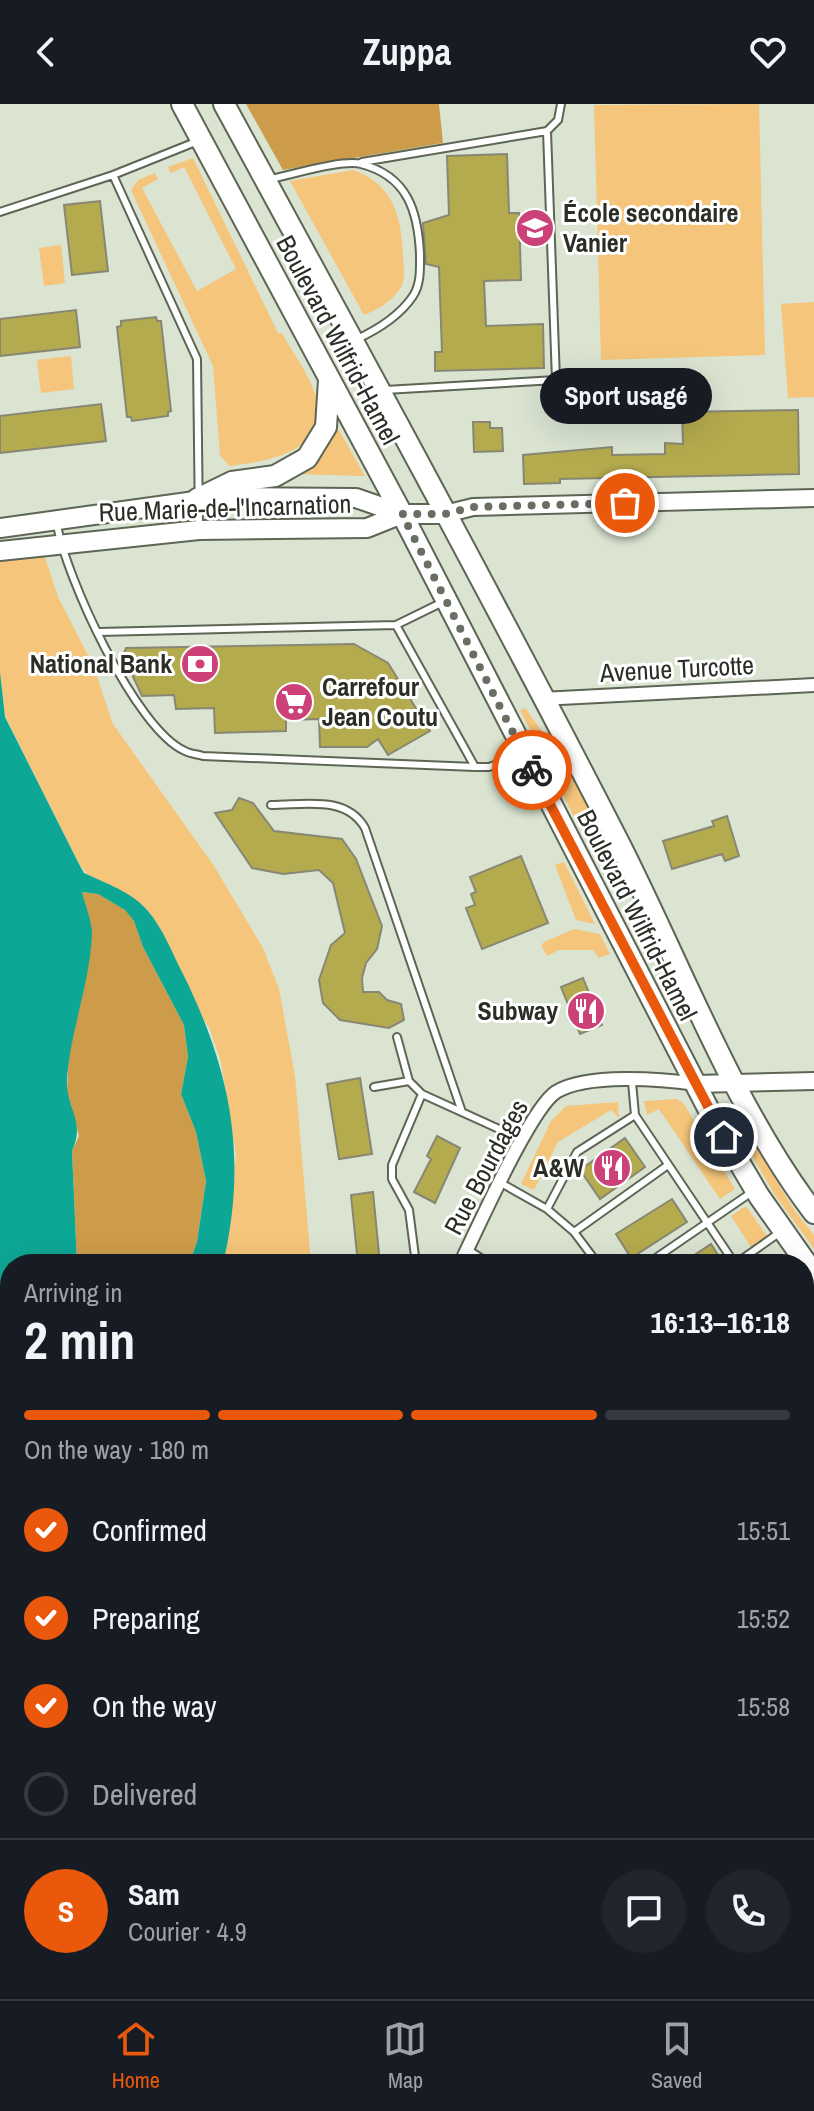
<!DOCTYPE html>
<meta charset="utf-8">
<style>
body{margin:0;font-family:"Archivo Narrow",sans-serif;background:#20242c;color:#f1f3f6;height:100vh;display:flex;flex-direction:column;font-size:30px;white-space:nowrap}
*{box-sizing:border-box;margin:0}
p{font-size:26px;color:#9ea1a6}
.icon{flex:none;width:44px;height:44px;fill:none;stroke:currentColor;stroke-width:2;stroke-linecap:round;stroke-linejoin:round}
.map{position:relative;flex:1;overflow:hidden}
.sheet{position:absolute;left:0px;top:1150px;width:814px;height:746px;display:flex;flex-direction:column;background:#171b24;border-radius:32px 32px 0 0;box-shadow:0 8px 32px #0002}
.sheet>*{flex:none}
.pin{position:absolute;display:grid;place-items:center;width:68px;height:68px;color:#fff;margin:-34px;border:4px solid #fff;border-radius:50%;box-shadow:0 2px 8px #0007}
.courier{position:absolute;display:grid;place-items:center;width:80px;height:80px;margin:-40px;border:6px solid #ea580c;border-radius:50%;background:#fff;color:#222;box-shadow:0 2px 10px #0007}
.bubble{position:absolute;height:56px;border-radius:28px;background:#171b24;box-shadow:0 8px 32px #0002;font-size:26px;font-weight:800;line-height:56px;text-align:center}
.summary em{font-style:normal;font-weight:800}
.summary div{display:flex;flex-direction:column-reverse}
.summary{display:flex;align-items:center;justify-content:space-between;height:136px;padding:0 24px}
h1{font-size:52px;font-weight:800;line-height:60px}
.bar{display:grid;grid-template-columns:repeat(4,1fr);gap:12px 8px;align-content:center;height:96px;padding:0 24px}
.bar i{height:10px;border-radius:6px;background:#363941}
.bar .active{background:#ea580c}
.bar p{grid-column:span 4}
.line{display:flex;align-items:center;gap:20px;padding:0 24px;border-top:2px solid #363941}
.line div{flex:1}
.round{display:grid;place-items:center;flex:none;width:84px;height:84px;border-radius:42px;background:#20242c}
ol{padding:0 24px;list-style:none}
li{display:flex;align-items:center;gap:24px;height:88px}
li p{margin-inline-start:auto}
li .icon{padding:8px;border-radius:50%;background:#ea580c;color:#fff;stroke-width:4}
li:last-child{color:#9ea1a6}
li i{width:44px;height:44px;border:4px solid #363941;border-radius:50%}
header{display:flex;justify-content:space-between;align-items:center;height:104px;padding:0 24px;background:#171b24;font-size:36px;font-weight:800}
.dock{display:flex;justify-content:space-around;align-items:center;height:112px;border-top:2px solid #363941;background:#171b24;font-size:22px;color:#9ea1a6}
.dock a{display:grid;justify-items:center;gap:4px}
.dock .active{color:#ea580c}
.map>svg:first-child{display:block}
</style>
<header><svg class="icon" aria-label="back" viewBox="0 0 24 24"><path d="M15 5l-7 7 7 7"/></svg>Zuppa<svg class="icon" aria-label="heart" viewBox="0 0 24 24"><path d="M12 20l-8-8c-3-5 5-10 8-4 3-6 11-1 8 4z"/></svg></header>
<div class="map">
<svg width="814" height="1895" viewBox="0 0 814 1895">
<rect width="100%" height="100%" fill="#dae4d1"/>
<path fill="#f4c57a" d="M759,0L765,251L601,256L594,1Z
M193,54L278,229H282C291,247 306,265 313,284C337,346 271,357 229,362L220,351L213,262L131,86L138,76L155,69L158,75L142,84L197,187L236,165L184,63L171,69L168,63Z
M353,66C393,80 401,111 403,150C403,162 407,176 399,186C391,198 377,206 364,211L290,77Z
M61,141L65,179L44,182L39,144Z
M814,198V293L788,294L781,200Z
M71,252L74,285L41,289L37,256Z
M333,326H339L365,372L292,370Z
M41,441L58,493L93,561L113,620L214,762L263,844L279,885L295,972L311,1160H223L236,1051L221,958L209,923L79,760L5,612L0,568V447Z
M525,604L563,656L626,777L619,780L576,717L520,606Z
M564,758L595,820L576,816L555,761Z
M574,825L600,830L610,850L599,854L593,846H559L547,852L541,842L544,838Z
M677,995L684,1000L735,1085L720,1095L659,1005L647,1011L644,997Z
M618,998L619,1014L611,1006L558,1038L534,1086L521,1080L551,1017L566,1002Z
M736,1011L795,1107L814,1131V1145L775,1091L731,1016Z
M746,1102L767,1132L751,1143L731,1112Z
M10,1485V1639L0,1660V1493Z"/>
<path fill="#cd9c4a" d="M246,0H439L443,39L283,66Z
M82,788L98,790L125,806L134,817L143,843L184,921L188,953L181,990L196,1028L206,1077L197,1138L189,1160H77L72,1047L79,1032L67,988L69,942L84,879Z"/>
<path fill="#0da795" d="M0,568L5,613L79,760L84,769C105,779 132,788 147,806C163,824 172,849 183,870C231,967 248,1053 223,1160H189L197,1138L206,1077L196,1028L181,990L188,953L184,921L143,843L134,817L125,806L98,790L82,788C85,801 92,817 92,830C90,880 70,927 67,976C66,1006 86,1016 72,1047L77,1160H10V1485L0,1492Z"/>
<path fill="#b4ab4e" stroke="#888774" stroke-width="2" d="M507,50L509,109H519L521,176L484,177L486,222L543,220L544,264L435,267V248H442L439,163L426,160L423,119L449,111L447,52Z
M100,97L108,167L72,171L64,101Z
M76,206L80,243L0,252V215Z
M156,213L157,217H161L171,307L168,308V312L132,317L131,313H127L117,223L121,222V217Z
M101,300L106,337L0,349V312Z
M798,306L799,370L560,375V379L524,380L523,351L612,343V351L665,350V339L683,340L682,308Z
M473,318H490V324H502L503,347L474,348Z
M354,540L388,559L430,627L388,651L378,635L367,643H320L319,615L286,616V627L215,629L214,604L176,605L174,591L142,592L123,551L126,544Z
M239,694L253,699L274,727L342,735L356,755L382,822L377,845L366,859L362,874L363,888H379L387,896L401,900L404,916L389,924L340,916L323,899L319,876L331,841L345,829L333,779L319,766L283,770L252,764L215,709L232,706Z
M727,712L739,752L725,757L722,750L672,765L663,737L714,722L712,717Z
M521,752L548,819L482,845L466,804L475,801L471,790L476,788L470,773Z
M583,874L602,921L580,930L561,883Z
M360,974L372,1050L339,1055L327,980Z
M437,1032L460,1044L435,1099L414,1088L431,1055L427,1052Z
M625,1034L645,1063L600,1095L580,1066Z
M373,1088L380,1160H358L351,1091Z
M672,1095L687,1118L631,1154L616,1130Z
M711,1140L724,1160H681Z"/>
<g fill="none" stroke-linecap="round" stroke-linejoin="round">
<defs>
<path id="service" d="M198,37L113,71L197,255L199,422
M362,58L547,27L558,16L561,0
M270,75C291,71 343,55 361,60C408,72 418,108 420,150C420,164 421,180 413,192C399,213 377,226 355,236
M0,108L113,71
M385,286L556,276L547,27
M57,420C65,472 136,626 185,647C190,650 197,650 203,652L475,663H489L521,652
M396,521L475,663
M99,528L396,521L443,498
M271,701C305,701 346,691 365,724L462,1008
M397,933L409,977
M632,978L635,1011L735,1160
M374,983L409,977L422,990L392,1061V1075L409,1106L416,1160
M422,990L521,1035
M501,1079L547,1105
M574,1128L668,1061
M467,1145L490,1160
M598,1160L574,1128L547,1105L577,1048L635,1011
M647,1160L752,1088
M735,1160L779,1129
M804,1404L814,1396
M804,1750L814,1762
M804,1849L814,1845
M456,1886L470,1895
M116,1895L122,1886
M718,1895L725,1886"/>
<path id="minor" d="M541,595L814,581
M460,1160C477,1126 530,1005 556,988C587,969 661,975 696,980
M0,1660L10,1639
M804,1723L814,1715
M0,1872L10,1878
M23,1886L38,1895
M670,1895L676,1886"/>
<path id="tertiary" d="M445,410L473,403L814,394
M696,980L814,977"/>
<path id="secondary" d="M0,424L224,393L356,394L402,410H445
M0,447L199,426L367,424L402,410"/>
<path id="primary" d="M182,0L402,410L713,1014L759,1092L814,1170
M224,0C357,244 490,488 617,735C679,856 732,1001 814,1109
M197,395L232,378L275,372L307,354L326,323L329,276"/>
</defs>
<use href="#service" stroke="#5d6655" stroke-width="10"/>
<use href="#minor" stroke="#5d6655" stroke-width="16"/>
<use href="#tertiary" stroke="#5d6655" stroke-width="20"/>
<use href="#secondary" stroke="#5d6655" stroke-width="22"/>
<use href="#primary" stroke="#5d6655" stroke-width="24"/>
<use href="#service" stroke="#fff" stroke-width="6"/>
<use href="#minor" stroke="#fff" stroke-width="12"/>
<use href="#tertiary" stroke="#fff" stroke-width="16"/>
<use href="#secondary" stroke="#fff" stroke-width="18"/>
<use href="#primary" stroke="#fff" stroke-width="20"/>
</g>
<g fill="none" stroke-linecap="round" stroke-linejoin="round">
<path stroke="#686e62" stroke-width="8" stroke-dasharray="0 14.4" d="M532,666L402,410H445L473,403L625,399"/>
<path stroke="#ea580c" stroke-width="10" d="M532,666L724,1033"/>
</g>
<defs>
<symbol id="school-disc" viewBox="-11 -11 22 22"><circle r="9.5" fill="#cc4278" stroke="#fff"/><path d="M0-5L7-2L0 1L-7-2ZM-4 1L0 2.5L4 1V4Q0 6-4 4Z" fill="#fff"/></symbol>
<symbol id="bank-disc" viewBox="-11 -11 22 22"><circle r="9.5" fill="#cc4278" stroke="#fff"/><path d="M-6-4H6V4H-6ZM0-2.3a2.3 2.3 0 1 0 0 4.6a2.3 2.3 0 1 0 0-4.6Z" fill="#fff"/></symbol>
<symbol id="supermarket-disc" viewBox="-11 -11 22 22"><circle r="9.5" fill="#cc4278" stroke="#fff"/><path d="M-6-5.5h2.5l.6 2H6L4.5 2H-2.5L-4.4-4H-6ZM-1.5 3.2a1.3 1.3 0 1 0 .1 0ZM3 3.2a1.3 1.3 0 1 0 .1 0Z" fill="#fff"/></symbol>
<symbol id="restaurant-disc" viewBox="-11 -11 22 22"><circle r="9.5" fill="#cc4278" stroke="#fff"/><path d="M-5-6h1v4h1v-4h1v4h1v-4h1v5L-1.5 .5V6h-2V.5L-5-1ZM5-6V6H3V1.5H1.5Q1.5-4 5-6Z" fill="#fff"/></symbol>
</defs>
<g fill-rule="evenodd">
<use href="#school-disc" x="513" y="102" width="44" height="44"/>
<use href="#bank-disc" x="178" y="538" width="44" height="44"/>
<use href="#supermarket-disc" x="272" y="576" width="44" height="44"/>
<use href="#restaurant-disc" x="564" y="885" width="44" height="44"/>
<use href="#restaurant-disc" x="590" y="1042" width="44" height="44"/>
</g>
<g text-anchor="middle" stroke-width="6" stroke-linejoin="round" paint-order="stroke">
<g font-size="26" font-weight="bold" fill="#2b2e27" stroke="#fff" text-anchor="end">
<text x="563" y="118" text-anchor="start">École secondaire<tspan x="563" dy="30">Vanier</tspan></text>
<text x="172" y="569">National Bank</text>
<text x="322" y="592" text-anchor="start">Carrefour<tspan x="322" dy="30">Jean Coutu</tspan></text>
<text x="558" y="916">Subway</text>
<text x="584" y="1073">A&amp;W</text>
</g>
<g font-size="26" fill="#2b2e27" stroke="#fff">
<text transform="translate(338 236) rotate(62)" y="9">Boulevard Wilfrid-Hamel</text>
<text transform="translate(225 404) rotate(-2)" y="9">Rue Marie-de-l'Incarnation</text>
<text transform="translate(677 565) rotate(-3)" y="9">Avenue Turcotte</text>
<text transform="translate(637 811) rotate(63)" y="9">Boulevard Wilfrid-Hamel</text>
<text transform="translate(486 1063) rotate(-62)" y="9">Rue Bourdages</text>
</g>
</g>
</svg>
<div class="pin" style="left:625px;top:399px;background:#ea580c"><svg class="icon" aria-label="bag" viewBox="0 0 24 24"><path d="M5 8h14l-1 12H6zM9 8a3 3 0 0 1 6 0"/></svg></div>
<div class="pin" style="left:724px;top:1033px;background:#1f2937"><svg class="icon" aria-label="home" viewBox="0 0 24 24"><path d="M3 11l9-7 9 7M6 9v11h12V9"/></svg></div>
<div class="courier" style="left:532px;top:666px"><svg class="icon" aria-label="bike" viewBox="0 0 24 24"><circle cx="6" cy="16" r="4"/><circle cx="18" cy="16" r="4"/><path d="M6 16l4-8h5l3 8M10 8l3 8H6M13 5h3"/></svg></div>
<div class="bubble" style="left:540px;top:264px;width:172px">Sport usagé</div>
<section class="sheet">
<div class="summary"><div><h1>2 min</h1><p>Arriving in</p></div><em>16:13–16:18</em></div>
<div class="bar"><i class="active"></i><i class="active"></i><i class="active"></i><i></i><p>On the way · 180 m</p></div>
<ol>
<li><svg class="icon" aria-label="check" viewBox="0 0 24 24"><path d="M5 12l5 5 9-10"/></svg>Confirmed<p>15:51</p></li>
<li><svg class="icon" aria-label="check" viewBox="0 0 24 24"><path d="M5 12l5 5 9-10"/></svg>Preparing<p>15:52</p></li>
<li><svg class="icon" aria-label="check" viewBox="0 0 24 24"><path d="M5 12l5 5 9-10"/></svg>On the way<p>15:58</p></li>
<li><i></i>Delivered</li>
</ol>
<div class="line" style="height:144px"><b class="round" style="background:#ea580c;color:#fff">S</b><div><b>Sam</b><p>Courier · 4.9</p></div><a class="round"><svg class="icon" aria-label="chat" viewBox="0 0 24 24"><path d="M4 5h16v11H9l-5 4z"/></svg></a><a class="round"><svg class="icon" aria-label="phone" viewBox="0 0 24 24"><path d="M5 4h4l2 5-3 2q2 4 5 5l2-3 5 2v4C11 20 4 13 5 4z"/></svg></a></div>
</section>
</div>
<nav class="dock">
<a class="active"><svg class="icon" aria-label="home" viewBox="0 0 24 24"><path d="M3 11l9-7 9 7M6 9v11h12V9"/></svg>Home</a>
<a><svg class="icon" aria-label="map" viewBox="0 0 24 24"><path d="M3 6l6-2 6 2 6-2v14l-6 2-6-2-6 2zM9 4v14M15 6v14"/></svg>Map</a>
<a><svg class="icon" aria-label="saved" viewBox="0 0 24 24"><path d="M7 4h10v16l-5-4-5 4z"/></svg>Saved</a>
</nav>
